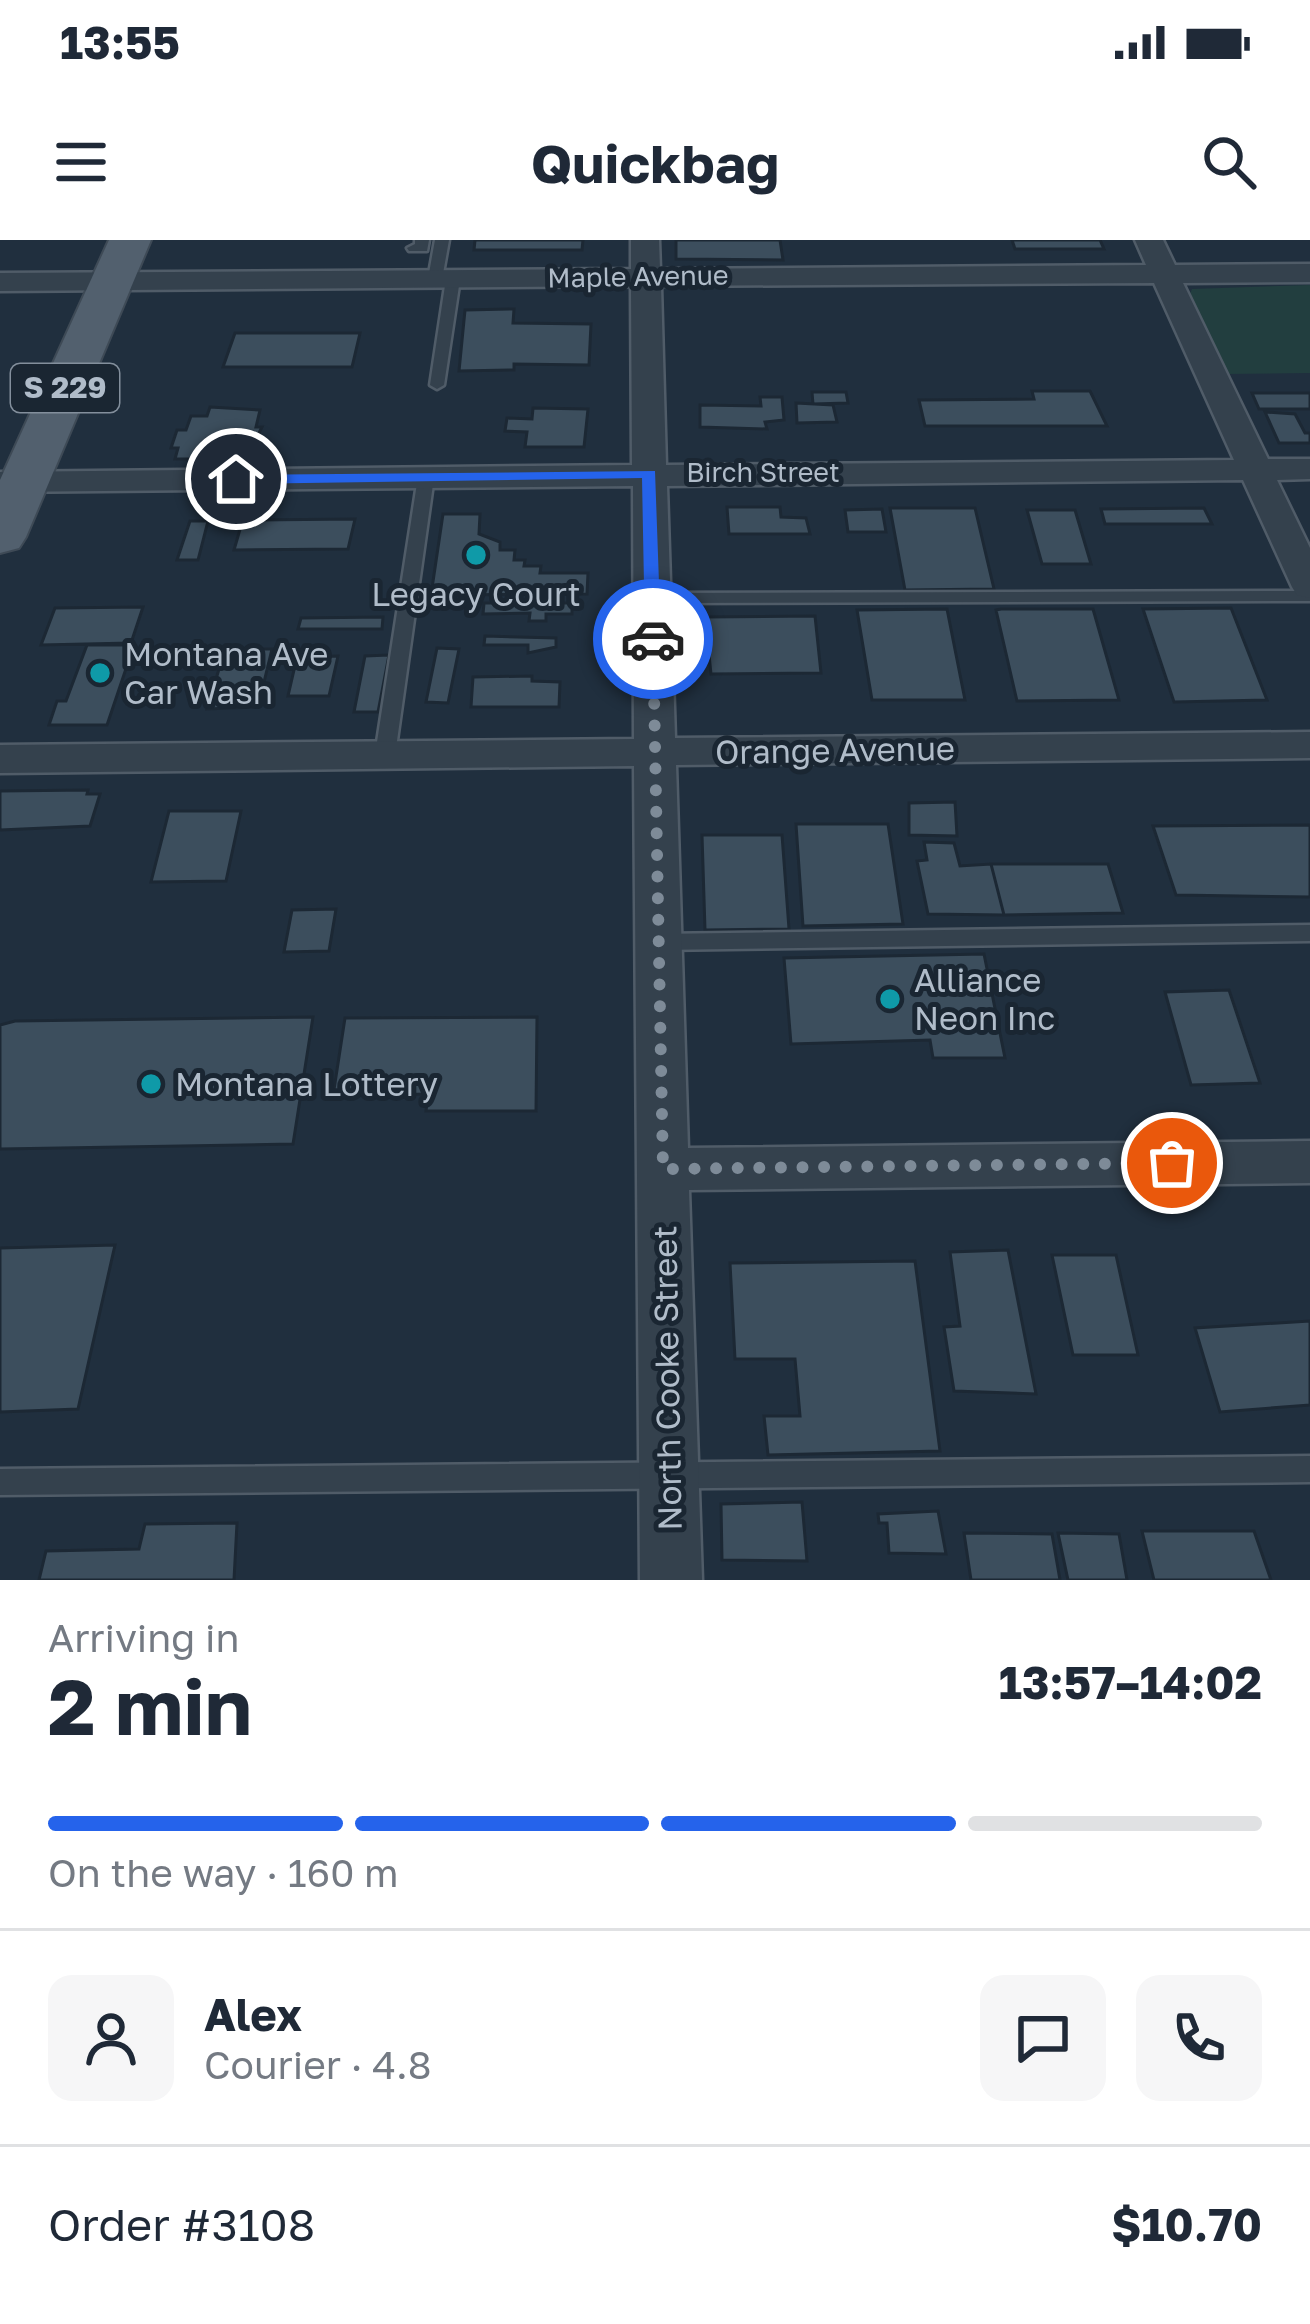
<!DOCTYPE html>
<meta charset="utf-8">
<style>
body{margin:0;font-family:"Golos Text",sans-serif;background:#f6f6f7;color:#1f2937;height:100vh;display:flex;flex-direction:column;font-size:45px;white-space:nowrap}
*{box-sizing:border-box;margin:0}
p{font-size:39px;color:#747a83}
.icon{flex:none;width:66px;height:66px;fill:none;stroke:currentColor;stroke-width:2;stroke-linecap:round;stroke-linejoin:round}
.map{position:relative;height:1340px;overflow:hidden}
.details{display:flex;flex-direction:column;background:#fff;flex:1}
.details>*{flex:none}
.pin{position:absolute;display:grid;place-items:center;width:102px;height:102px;color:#fff;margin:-51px;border:6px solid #fff;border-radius:50%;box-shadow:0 3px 12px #0007}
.courier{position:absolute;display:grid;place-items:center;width:120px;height:120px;margin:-60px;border:9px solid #2563eb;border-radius:50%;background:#fff;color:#222;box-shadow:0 3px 15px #0007}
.headline em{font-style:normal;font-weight:700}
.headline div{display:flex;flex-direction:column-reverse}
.headline{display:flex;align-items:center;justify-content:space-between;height:204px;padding:0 48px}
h1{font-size:78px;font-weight:700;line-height:90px}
.bar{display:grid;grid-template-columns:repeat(4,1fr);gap:18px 12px;align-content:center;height:144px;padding:0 48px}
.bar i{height:15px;border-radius:9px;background:#e0e1e3}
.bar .on{background:#2563eb}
.bar p{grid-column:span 4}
.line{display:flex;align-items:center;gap:30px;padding:0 48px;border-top:3px solid #e0e1e3}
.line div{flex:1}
.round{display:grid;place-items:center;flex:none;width:126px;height:126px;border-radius:24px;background:#f6f6f7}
.status{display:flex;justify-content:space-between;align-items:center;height:84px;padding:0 60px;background:#fff;direction:ltr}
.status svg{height:33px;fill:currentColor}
header{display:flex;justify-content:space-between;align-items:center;height:156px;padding:0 48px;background:#fff;font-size:54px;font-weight:700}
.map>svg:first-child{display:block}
</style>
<div class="status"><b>13:55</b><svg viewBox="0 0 49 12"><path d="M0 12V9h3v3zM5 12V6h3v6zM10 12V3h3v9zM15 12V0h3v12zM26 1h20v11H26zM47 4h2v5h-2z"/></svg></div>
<header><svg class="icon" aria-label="menu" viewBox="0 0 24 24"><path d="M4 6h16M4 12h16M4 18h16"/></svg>Quickbag<svg class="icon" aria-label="search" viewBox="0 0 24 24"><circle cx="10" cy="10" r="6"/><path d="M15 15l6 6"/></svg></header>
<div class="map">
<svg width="1310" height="1340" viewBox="0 0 1310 1340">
<rect width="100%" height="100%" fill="#202f3e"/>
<path fill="#223e3f" d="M1310,45V133L1226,134L1189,56L1192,49Z"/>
<path fill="#3c4e5d" stroke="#1c2834" stroke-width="3" d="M475,0H583L582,10H474Z
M676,0H780L783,20L676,19Z
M1012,0H1100L1104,9H1015Z
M514,69L513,83L591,84L589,125L514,124V130L459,131L465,70Z
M235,93H360L352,127H223Z
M1032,151H1090L1107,186H925L919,160L1034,159Z
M812,152H846L848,163L813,164Z
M1252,153H1310V169H1259Z
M760,157H782L784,180L765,182L767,189L700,187V165L761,166Z
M796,163L833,165L837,182L797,183Z
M210,167L260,170L256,187H262L251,209L228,211L225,219H175L178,208H171L177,190H186L191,176H207Z
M533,168L588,169L584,207H525L527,192L505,191L507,178L532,179Z
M1265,172L1295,174L1305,193H1310V203H1279Z
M727,267H780L781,277L806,278L810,294H729Z
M890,268H975L994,349L905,350Z
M1204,268L1212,284H1105L1101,269Z
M882,269L886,292H848L845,270Z
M1027,270H1075L1091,324H1042Z
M443,274H480L479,294L500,302V310H515L514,320H525L524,326H541L540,333H588L587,354L431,355Z
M243,279L249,280L355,279L348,309L234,310Z
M190,281H208L198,320H177Z
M484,363H572V374H546V381H529L530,373L483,374Z
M143,367L131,403L41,405L55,368Z
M1231,368L1267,460L1174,462L1143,369Z
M947,369L965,460H872L857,370Z
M1001,369H1093L1119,460L1017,461L996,370Z
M815,376L821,433L711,434L705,377Z
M383,377L382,389H298L301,378Z
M485,396L556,398V407L528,413V405H484Z
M87,405H134L107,485H49L57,461H66Z
M437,408L459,409L448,463L426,462Z
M225,409H272L258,467L207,469Z
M389,415L378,472H354L365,416Z
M338,416L329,456H288L297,417Z
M532,436V441L560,442L559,467H471L473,437Z
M88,550L87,554H100L90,586L0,590V551Z
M955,562L957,596L909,595V563Z
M169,571H241L226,641L151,642Z
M796,584H888L903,684L803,686Z
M1310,585V657L1176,655L1153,586Z
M702,595H782L789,689L705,690Z
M924,602L954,603L960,626L991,624L1004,675L928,674L917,621L927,620Z
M991,624H1108L1123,673L1004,675Z
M336,669L329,711L284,712L292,670Z
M984,714L1005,818H933L930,800L791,804L784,718Z
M1229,750L1260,843L1191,845L1165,752Z
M313,777L293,904L0,909V785L15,781Z
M537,777L536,871H426L428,854L333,856L345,778Z
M115,1005L78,1169L0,1172V1008Z
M1008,1010L1036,1154L954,1151L944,1087L960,1086L950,1012Z
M1052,1015H1116L1138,1115H1073Z
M915,1021L940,1211L768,1215L764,1176H800L795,1119H735L730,1023Z
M1310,1081V1165L1220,1172L1195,1088Z
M802,1262L807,1321L722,1320L721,1264Z
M938,1271L946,1314L889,1313L887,1283H879L878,1274Z
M237,1283L234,1340H39L46,1311L139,1309L145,1284Z
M1142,1291H1254L1271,1340H1154Z
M964,1293L1052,1294L1060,1340H971Z
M1058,1293L1119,1294L1127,1340H1068Z"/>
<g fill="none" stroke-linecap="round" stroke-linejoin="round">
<defs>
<path id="service" d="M415,0H429L427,11H409L407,8L415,4Z
M435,0H449L442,39L435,43L428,39Z
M453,35L460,39L444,145L437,149L430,145L446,39Z
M426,232L434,237L395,515L385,521L375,515L418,237Z
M1310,351V361L652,363L643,358L652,353Z
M1310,685V701L659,710L648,702L659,694Z
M1310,1216V1242L0,1255V1229Z"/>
<path id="minor" d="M631,0H659L660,29L1146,25L1135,0H1163L1175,25L1310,24V42L1183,43L1268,219H1310V239L1277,240L1310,308V358L1297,355L1292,347L1243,240L667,246L675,498L1310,492V518L676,525L688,908L1310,901V943L689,950L702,1340H640L634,526L0,533V505L634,499L633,246L0,252V232L632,225L631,46L0,51V33L631,29ZM1154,43L1234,220L666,225L661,46Z"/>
<path id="primary" d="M109,0H151L26,297L19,308L0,313V240Z"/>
</defs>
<use href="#service" stroke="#505c68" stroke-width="5"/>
<use href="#minor" stroke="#505c68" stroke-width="5"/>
<use href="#primary" stroke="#3e4a56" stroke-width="4"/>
<use href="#service" fill="#34414d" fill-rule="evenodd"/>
<use href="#minor" fill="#34414d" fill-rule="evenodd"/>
<use href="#primary" fill="#52606e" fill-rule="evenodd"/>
</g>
<path fill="#2563eb" d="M655,231L661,399L653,404L645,399L642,238L236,244L229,239L236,235Z"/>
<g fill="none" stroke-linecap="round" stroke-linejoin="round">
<path stroke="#7e8b98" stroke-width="12" stroke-dasharray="0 21.6" d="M653,399L663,929L1172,923"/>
</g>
<g fill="#0f9aa8" stroke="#1a2632" stroke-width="4.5">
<circle cx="476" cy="315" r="12"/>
<circle cx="100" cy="433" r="12"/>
<circle cx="890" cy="759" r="12"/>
<circle cx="151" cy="844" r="12"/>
</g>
<g text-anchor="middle" stroke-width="10" stroke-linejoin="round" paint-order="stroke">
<g font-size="27" fill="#b0bcc9" stroke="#1a2632">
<text transform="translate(638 37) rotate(-1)" y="9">Maple Avenue</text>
<text x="763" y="242">Birch Street</text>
</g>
<rect fill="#1a2632" stroke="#838f9c" stroke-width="3" x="11" y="124" width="108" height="48" rx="9"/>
<g font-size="30" font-weight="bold" fill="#b0bcc9">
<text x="65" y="158">S 229</text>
</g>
<g font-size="33" fill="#b0bcc9" stroke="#1a2632" text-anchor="start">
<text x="476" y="366" text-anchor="middle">Legacy Court</text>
<text x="124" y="426">Montana Ave<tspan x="124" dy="38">Car Wash</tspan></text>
<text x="914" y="752">Alliance<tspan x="914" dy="38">Neon Inc</tspan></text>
<text x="175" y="856">Montana Lottery</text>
</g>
<g font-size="33" fill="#b0bcc9" stroke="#1a2632">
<text transform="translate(835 510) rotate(-1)" y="12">Orange Avenue</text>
<text transform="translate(667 1138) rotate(-91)" y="12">North Cooke Street</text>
</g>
</g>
</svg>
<div class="pin" style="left:1172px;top:923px;background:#ea580c"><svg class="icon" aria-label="bag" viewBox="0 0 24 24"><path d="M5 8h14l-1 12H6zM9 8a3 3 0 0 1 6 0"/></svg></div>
<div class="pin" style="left:236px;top:239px;background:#1f2937"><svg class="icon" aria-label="home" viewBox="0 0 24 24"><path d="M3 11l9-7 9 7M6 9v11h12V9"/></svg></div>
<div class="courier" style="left:653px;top:399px"><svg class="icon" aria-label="car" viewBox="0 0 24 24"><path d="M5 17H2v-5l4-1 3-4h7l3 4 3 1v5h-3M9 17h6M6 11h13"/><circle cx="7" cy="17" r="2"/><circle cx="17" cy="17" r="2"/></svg></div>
</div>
<section class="details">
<div class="headline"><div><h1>2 min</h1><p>Arriving in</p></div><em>13:57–14:02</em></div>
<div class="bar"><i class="on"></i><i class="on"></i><i class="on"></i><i></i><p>On the way · 160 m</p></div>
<div class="line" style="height:216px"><a class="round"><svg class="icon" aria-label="person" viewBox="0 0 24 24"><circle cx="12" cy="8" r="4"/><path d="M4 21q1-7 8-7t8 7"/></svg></a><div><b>Alex</b><p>Courier · 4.8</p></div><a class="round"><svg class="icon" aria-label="chat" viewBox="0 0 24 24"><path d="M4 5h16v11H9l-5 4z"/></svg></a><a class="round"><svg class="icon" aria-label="phone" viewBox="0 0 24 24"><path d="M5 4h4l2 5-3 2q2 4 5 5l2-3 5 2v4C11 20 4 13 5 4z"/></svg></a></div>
<div class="line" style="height:156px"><div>Order #3108</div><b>$10.70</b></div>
</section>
